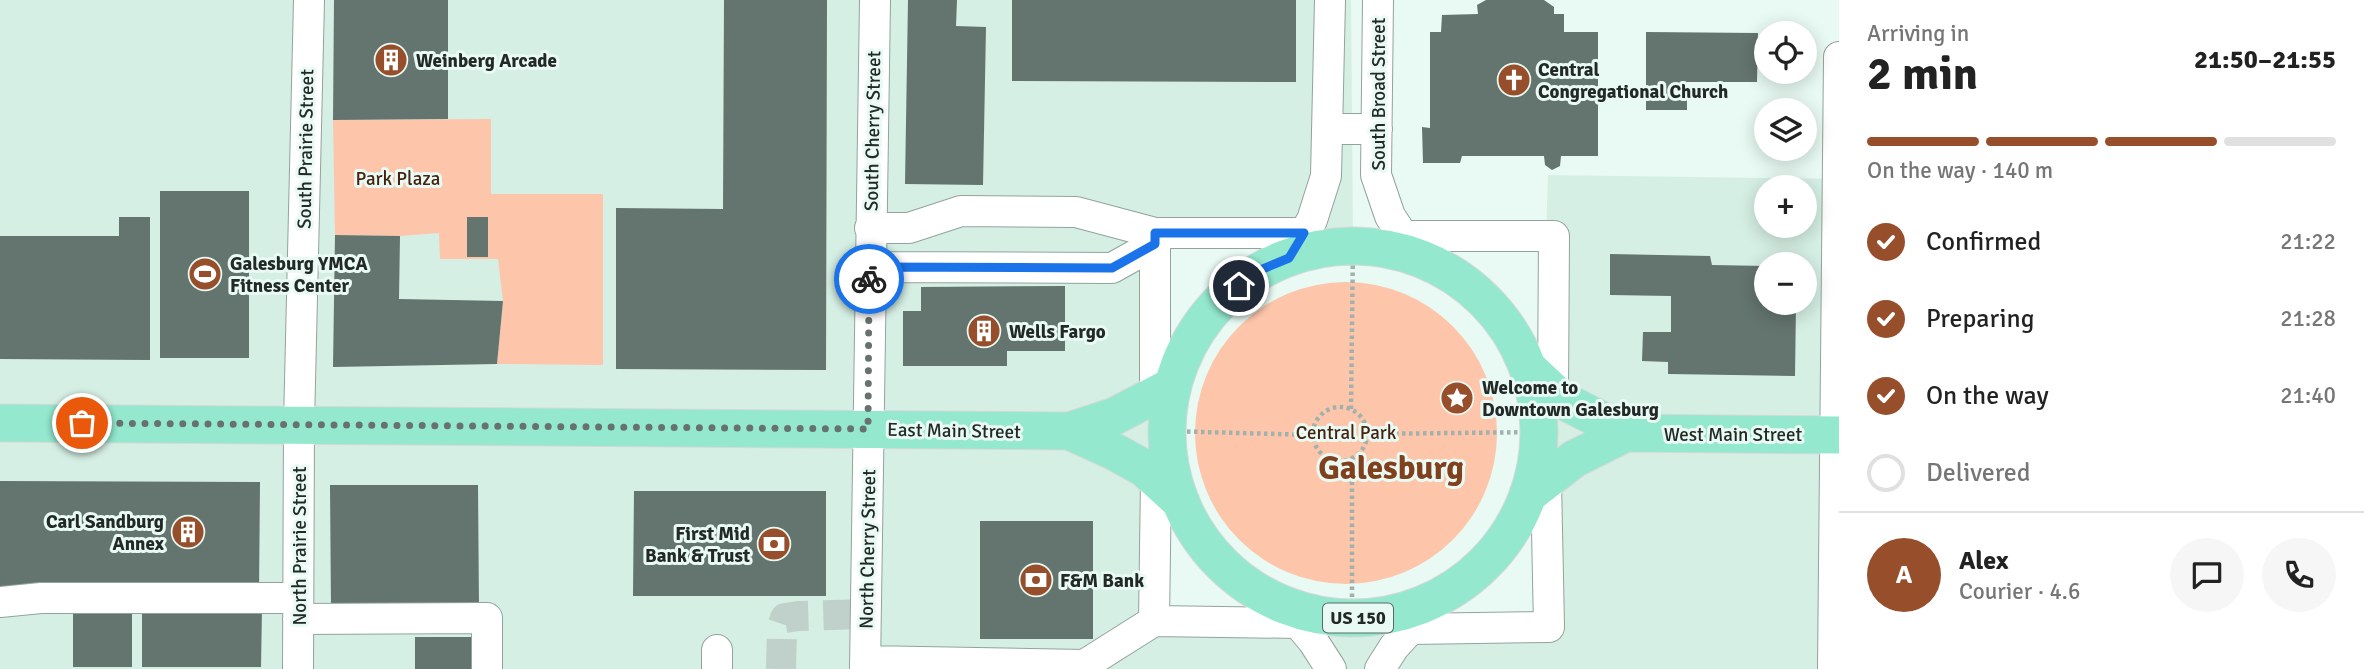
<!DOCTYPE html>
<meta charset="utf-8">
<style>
body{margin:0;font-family:Signika,sans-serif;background:#f6f6f6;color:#222;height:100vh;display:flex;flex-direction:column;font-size:26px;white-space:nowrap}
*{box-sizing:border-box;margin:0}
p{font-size:23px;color:#767676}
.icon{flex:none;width:38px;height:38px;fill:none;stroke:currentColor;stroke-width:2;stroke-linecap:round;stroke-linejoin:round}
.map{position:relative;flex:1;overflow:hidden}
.sheet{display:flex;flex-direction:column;background:#fff;width:525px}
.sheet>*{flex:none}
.controls{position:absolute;left:1754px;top:21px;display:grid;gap:14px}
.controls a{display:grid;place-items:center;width:63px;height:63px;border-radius:50%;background:#fff;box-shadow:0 4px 18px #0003;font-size:35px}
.pin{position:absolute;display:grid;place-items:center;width:60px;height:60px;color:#fff;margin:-30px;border:4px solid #fff;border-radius:50%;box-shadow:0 2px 7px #0007}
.courier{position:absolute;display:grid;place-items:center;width:70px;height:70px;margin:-35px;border:5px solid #1a73e8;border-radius:50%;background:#fff;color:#222;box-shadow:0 2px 9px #0007}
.head em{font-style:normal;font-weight:700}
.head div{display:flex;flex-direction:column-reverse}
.head{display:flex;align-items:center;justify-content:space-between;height:119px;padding:0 28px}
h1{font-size:46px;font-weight:700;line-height:52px}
.bar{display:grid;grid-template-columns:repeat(4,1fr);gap:10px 7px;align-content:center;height:84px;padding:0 28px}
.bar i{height:9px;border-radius:5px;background:#e0e0e0}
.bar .current{background:#964f2a}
.bar p{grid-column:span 4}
.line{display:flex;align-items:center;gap:18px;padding:0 28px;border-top:2px solid #e0e0e0}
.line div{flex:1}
.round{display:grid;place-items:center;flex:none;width:74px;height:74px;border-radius:37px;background:#f6f6f6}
ol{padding:0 28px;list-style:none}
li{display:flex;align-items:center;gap:21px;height:77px}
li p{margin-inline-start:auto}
li .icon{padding:7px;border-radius:50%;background:#964f2a;color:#fff;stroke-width:4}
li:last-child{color:#767676}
li i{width:38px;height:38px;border:4px solid #e0e0e0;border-radius:50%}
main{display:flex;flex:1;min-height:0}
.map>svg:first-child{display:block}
</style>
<main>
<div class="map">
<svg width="1839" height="669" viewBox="0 0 1839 669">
<rect width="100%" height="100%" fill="#e8faf3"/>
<path fill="#d5efe4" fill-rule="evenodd" d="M0,0H1351L1353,245L1166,243L1172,386L1166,431L1155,621L1352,618L1543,620L1540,432L1548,175L1839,179V669H0ZM1766,187H1804V226H1766ZM1766,264H1804V303H1766Z"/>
<path fill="#fdc5aa" d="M491,119V194H603V365L497,364L503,301L498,259H440L439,233L400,236L335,235L333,120Z
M1195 433a151 151 0 1 1 302 0a151 151 0 1 1-302 0Z"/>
<path fill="#64746e" d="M334,0H448V119L333,120Z
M724,0H827L826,370L616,369V208L723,209Z
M908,0H957L956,26L986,27L983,185L905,184Z
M1012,0H1296V82L1012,81Z
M1486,0H1544L1554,7V14H1564V32H1598V156H1561L1560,166L1552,170L1545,165L1544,156H1462L1460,163H1423L1422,127L1430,128V32H1441L1442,15L1478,14L1477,5Z
M1646,32L1758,33L1757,82H1687V110H1646Z
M160,191H249V358H160Z
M119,217H150V360L0,359V236H119Z
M467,217H488V257H467Z
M335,235L400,236L399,299L503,301L497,364L333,367Z
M1610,254L1710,256L1712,265L1766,266V303H1796L1795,376L1668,374V362L1642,361L1643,332H1671V296L1610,295Z
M1065,286V351H1007V366H903V311H921V287Z
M0,481L260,482L259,592H117V583H28V593H0Z
M330,485H478L479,608L331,609Z
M634,491H826V596H633Z
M980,521H1093V639H980Z
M142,606L262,607L261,667H142Z
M73,608H132V667H73Z
M415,637H477V669H415Z"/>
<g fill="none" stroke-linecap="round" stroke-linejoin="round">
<path stroke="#c0d0ca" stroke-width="30" stroke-dasharray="30 15" stroke-linecap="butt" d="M781,669L782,627L785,618L798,616L866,614"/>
<defs>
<path id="minor" d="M1378,0L1376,175L1390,216L1403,236L1423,259
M1327,129H1377
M870,228H909L961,211L1076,212L1155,233
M1403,236H1554L1553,391
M1289,258L1312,220L1326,176L1330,0
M870,267L1112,268L1155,244
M1155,395V233H1304
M1156,480L1154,621L1297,623
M0,602L41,598H298
M1285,608L1313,641L1331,669
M298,619L487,618V669
M1410,629L1549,627L1546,481
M865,661L1085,665
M298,669L299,424L309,0
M717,669V650
M865,669L875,0
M1078,669L1154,621
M1380,669L1394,647L1441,596
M1833,669L1839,57"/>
<path id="major" d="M1167 432a186 186 0 1 1 372 0a186 186 0 1 1-372 0Z
M1529,369L1562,400L1626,433L1839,435
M0,423L1069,431L1115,416L1172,386
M1069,431L1113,451L1144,468L1181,502
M1529,494L1574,459L1626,433"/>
</defs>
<use href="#minor" stroke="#92a39c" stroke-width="32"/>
<use href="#major" stroke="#d7d8d8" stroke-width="39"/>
<path stroke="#a3b1ac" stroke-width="4.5" stroke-dasharray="3.5 3.5" stroke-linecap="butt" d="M1313 434a27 27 0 1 1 54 0a27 27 0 1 1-54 0Z
M1351,409L1353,245
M1166,431L1313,435
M1367,434L1540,432
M1352,618V458"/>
<use href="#minor" stroke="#fff" stroke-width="30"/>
<use href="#major" stroke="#93e8ce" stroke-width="37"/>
</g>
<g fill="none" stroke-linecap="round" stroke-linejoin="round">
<path stroke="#67726e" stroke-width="7" stroke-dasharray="0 12.6" d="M82,423L868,429L869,279"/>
<path stroke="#1a73e8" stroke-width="9" d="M869,279L870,267L1112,268L1155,244V233H1304L1289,258L1258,271L1239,286"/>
</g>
<defs>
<symbol id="building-disc" viewBox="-11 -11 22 22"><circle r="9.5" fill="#964f2a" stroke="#e8faf3"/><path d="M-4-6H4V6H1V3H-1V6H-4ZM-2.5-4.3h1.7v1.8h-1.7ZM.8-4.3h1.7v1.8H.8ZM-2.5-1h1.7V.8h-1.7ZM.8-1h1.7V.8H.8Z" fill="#fff"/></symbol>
<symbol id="church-disc" viewBox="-11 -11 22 22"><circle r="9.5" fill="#964f2a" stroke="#e8faf3"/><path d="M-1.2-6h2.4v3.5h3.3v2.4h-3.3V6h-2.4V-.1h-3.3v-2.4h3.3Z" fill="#fff"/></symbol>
<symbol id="stadium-disc" viewBox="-11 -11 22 22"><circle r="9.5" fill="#964f2a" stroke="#e8faf3"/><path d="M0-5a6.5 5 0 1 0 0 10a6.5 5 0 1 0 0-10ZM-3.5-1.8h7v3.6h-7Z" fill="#fff"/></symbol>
<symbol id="sight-disc" viewBox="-11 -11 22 22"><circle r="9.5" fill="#964f2a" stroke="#e8faf3"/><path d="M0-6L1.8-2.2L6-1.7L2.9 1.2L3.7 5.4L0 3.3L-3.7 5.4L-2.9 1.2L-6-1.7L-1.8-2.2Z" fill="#fff"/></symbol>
<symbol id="bank-disc" viewBox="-11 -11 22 22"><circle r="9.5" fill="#964f2a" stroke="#e8faf3"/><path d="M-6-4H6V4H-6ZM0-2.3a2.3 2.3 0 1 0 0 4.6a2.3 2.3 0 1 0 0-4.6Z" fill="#fff"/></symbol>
</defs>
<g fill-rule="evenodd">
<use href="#building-disc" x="372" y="41" width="38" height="38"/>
<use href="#church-disc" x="1495" y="61" width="38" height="38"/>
<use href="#stadium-disc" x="186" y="255" width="38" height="38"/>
<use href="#building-disc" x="965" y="312" width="38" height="38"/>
<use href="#sight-disc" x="1438" y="379" width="38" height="38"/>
<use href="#building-disc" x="169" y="513" width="38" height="38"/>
<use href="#bank-disc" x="755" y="525" width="38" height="38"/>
<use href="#bank-disc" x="1017" y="561" width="38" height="38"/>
</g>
<g text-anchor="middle" stroke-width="6" stroke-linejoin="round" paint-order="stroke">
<rect fill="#e8faf3" stroke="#5d6864" stroke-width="2" x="1323" y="603.5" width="70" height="29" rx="5"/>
<g font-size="18" font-weight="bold" fill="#222926">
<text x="1358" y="624">US 150</text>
</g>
<g font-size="19" font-weight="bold" fill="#222926" stroke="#e8faf3" text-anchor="start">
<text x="416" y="67">Weinberg Arcade</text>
<text x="1538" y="76">Central<tspan x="1538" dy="22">Congregational Church</tspan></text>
<text x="230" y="270">Galesburg YMCA<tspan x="230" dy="22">Fitness Center</tspan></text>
<text x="1009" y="338">Wells Fargo</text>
<text x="1482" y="394">Welcome to<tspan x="1482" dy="22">Downtown Galesburg</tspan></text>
<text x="164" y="528" text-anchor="end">Carl Sandburg<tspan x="164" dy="22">Annex</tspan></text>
<text x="750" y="540" text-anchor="end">First Mid<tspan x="750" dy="22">Bank &amp; Trust</tspan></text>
<text x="1060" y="587">F&amp;M Bank</text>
</g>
<g font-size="19" fill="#222926" stroke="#e8faf3">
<text transform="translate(1378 94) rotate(-90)" y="7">South Broad Street</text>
<text transform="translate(872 131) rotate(-89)" y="7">South Cherry Street</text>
<text transform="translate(305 149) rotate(-89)" y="7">South Prairie Street</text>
<text transform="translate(954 430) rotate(1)" y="7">East Main Street</text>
<text x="1733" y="441">West Main Street</text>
<text transform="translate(299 546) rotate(-90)" y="7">North Prairie Street</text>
<text transform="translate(867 549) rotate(-89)" y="7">North Cherry Street</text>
</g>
<g font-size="19" fill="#45220f" stroke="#e8faf3">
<text x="398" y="185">Park Plaza</text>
<text x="1346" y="439">Central Park</text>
</g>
<g font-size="33" font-weight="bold" fill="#80401e" stroke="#e8faf3">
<text x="1391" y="479">Galesburg</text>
</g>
</g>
</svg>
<div class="controls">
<a><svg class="icon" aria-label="locate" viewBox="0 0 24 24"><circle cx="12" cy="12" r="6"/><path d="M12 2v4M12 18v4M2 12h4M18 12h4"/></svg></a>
<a><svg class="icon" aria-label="layers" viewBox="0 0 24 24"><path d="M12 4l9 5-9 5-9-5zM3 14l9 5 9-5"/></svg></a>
<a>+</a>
<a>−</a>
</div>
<div class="pin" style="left:82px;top:423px;background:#ea580c"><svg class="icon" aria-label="bag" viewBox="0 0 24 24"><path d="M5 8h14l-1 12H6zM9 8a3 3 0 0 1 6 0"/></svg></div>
<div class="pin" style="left:1239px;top:286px;background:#1f2937"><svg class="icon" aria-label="home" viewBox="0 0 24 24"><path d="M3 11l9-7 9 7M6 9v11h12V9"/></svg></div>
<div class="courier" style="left:869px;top:279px"><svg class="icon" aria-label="bike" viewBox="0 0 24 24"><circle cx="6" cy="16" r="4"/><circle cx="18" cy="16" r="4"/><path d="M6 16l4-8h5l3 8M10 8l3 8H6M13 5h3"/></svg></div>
</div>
<section class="sheet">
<div class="head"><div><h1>2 min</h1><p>Arriving in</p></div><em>21:50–21:55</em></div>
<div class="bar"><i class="current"></i><i class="current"></i><i class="current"></i><i></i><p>On the way · 140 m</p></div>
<ol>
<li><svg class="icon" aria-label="check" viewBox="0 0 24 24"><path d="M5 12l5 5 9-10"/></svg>Confirmed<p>21:22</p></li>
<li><svg class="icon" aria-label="check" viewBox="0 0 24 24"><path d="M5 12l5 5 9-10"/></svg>Preparing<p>21:28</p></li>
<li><svg class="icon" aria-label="check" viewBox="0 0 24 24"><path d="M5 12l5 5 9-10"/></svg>On the way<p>21:40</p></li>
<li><i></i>Delivered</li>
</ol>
<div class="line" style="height:126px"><b class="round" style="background:#964f2a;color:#fff">A</b><div><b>Alex</b><p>Courier · 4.6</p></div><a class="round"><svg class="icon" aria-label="chat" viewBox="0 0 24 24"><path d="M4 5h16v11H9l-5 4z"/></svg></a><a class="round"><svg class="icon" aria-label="phone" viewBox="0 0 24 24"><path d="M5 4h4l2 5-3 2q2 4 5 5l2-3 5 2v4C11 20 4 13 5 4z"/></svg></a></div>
</section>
</main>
